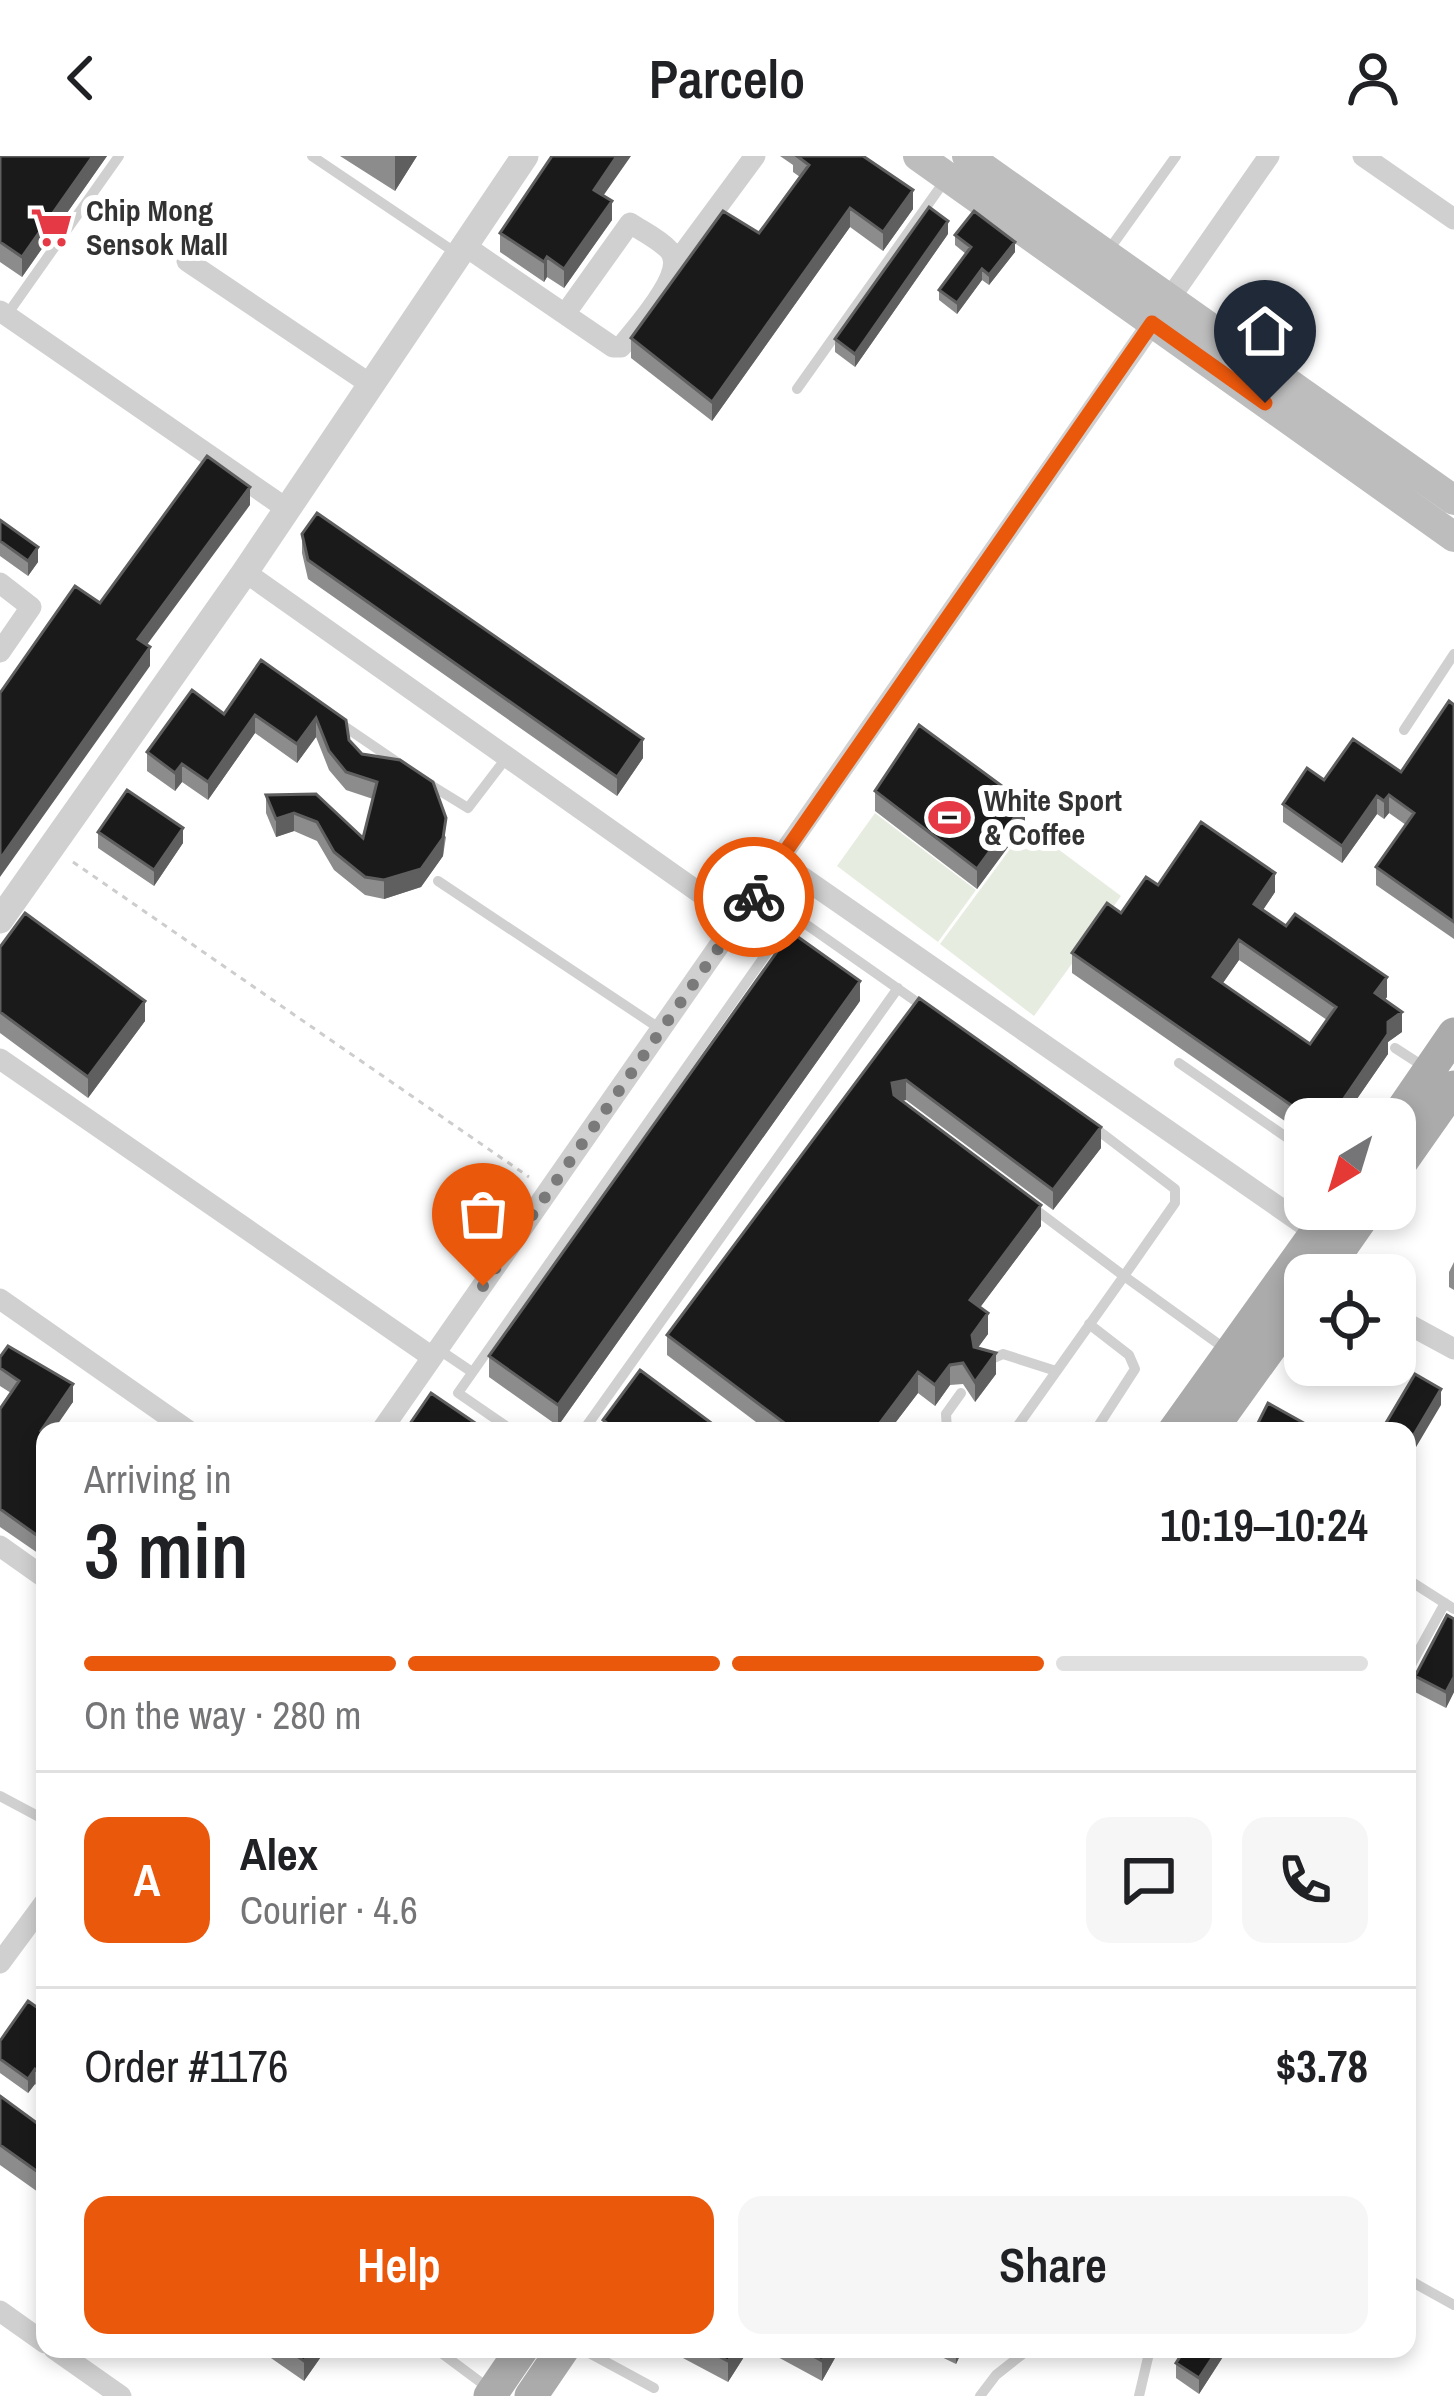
<!DOCTYPE html>
<meta charset="utf-8">
<style>
body{margin:0;font-family:"Archivo Narrow",sans-serif;background:#f6f6f6;color:#202124;height:100vh;display:flex;flex-direction:column;font-size:45px;white-space:nowrap}
*{box-sizing:border-box;margin:0}
p{font-size:39px;color:#757577}
.icon{flex:none;width:66px;height:66px;fill:none;stroke:currentColor;stroke-width:2;stroke-linecap:round;stroke-linejoin:round}
.map{position:relative;flex:1;overflow:hidden}
.details{position:absolute;left:36px;top:1266px;width:1380px;height:936px;display:flex;flex-direction:column;background:#fff;border-radius:24px;box-shadow:0 6px 18px #0003}
.details>*{flex:none}
.needle{width:78px;rotate:218deg}
.tools{position:absolute;left:1284px;top:942px;display:grid;gap:24px}
.tools a{display:grid;place-items:center;width:132px;height:132px;border-radius:24px;background:#fff;box-shadow:0 6px 18px #0003;font-size:60px}
.pin{position:absolute;display:grid;place-items:center;width:102px;height:102px;color:#fff;margin:-123px -51px;border-radius:50% 50% 50% 0;rotate:-45deg;box-shadow:0 0 12px #0007}
.pin .icon{rotate:45deg}
.courier{position:absolute;display:grid;place-items:center;width:120px;height:120px;margin:-60px;border:9px solid #ea580c;border-radius:50%;background:#fff;color:#222;box-shadow:0 3px 15px #0007}
.overview em{font-style:normal;font-weight:600}
.overview div{display:flex;flex-direction:column-reverse}
.overview{display:flex;align-items:center;justify-content:space-between;height:204px;padding:0 48px}
h1{font-size:78px;font-weight:600;line-height:90px}
.bar{display:grid;grid-template-columns:repeat(4,1fr);gap:18px 12px;align-content:center;height:144px;padding:0 48px}
.bar i{height:15px;border-radius:9px;background:#e0e0e0}
.bar .on{background:#ea580c}
.bar p{grid-column:span 4}
.line{display:flex;align-items:center;gap:30px;padding:0 48px;border-top:3px solid #e0e0e0}
.line div{flex:1}
.round{display:grid;place-items:center;flex:none;width:126px;height:126px;border-radius:24px;background:#f6f6f6}
.action{display:flex;gap:24px;margin-top:auto;padding:24px 48px}
.action a{flex:1;height:138px;border-radius:24px;background:#ea580c;color:#fff;font-size:48px;font-weight:600;line-height:138px;text-align:center}
.action a+a{background:#f6f6f6;color:#202124}
header{display:flex;justify-content:space-between;align-items:center;height:156px;padding:0 48px;background:#fff;font-size:54px;font-weight:600}
.map>svg:first-child{display:block}
</style>
<header><svg class="icon" aria-label="back" viewBox="0 0 24 24"><path d="M15 5l-7 7 7 7"/></svg>Parcelo<svg class="icon" aria-label="person" viewBox="0 0 24 24"><circle cx="12" cy="8" r="4"/><path d="M4 21q1-7 8-7t8 7"/></svg></header>
<div class="map">
<svg width="1454" height="2240" viewBox="0 0 1454 2240">
<rect width="100%" height="100%" fill="#fff"/>
<path fill="#e6ecdf" d="M875,657L976,734L938,786L837,710Z
M1027,670L1121,740L1034,860L940,788Z"/>
<g fill="none" stroke-linecap="round" stroke-linejoin="round">
<path stroke="#cdcdcd" stroke-width="3" stroke-dasharray="6 6" stroke-linecap="butt" d="M73,706L529,1021"/>
<path stroke="#d0d0d0" stroke-width="10" d="M312,0L456,97
M1108,95L1176,0
M6,160L119,0
M797,233L946,23
M335,564L404,611
M1404,574L1454,498
M424,625L468,652L507,601
M438,725L662,874
M1395,892L1426,912
M1179,907L1305,994
M1032,1051L1124,1120L1175,1047V1033L1091,969
M1089,1168L1129,1199L1135,1213L1095,1275
M438,1193L472,1216
M985,1206L1003,1198L1056,1215
M513,1275L458,1237L785,771L794,764L807,769L924,851
M583,1275L898,832
M947,1275L946,1258L961,1237
M1014,1275L1124,1120L1224,1192
M1407,1423L1454,1453
M1407,1516L1445,1447
M0,1640L45,1664
M1407,2123L1454,2149
M436,2193L491,2234
M582,2193L654,2232
M980,2240L996,2219L1029,2193
M1139,2240L1150,2193"/>
<path stroke="#d0d0d0" stroke-width="21" d="M1363,0L1454,63
M465,90L613,191H621C636,171 689,116 669,94C659,83 642,75 630,67L565,158
M187,105L370,228
M676,107L755,0
M0,155L287,353
M245,416L738,764
M0,427L31,451L0,496
M779,705L1316,1077
M0,903L432,1201
M0,1143L189,1275
M1395,1161L1454,1193
M381,1275L1269,0
M0,1390L45,1422
M0,1807L45,1746
M0,2155L45,2187
M54,2193L121,2240"/>
<path stroke="#d0d0d0" stroke-width="27" d="M0,764L245,416L525,0"/>
<path stroke="#bdbdbd" stroke-width="30" d="M918,0L1454,381
M967,0L1454,344"/>
<path stroke="#ababab" stroke-width="33" d="M1395,964L1454,878
M1395,1015L1454,931
M1322,1119L1368,1053
M1174,1275L1333,1053
M1210,1275L1305,1143
M490,2240L522,2193
M531,2240L563,2193"/>
</g>
<path fill="#8c8c8c" fill-rule="evenodd" d="M0,0H107L22,121L0,106Z
M340,0H417L395,35Z
M780,0H863L913,53L883,95L850,71L712,265L631,202V182L759,77L800,21L793,16V9Z
M603,40L612,64L564,132L547,121L544,126L500,96V77Z
M948,78L855,211L835,196V183Z
M955,79L1015,96L989,129L982,124L957,158L939,144V134L966,98L955,89Z
M0,364L38,406L28,420L0,400Z
M302,378L643,602L617,640L308,423L302,397Z
M261,504L349,584L446,681L443,700L421,731L384,743L365,739L334,714L317,685L294,675L276,681L266,657V639L363,682L373,643L346,634L329,614L316,581L297,607L255,577L208,644L182,626L175,635L147,615V596L224,558Z
M1454,549V783L1376,729V711L1406,669L1389,657L1384,663L1377,658L1342,707L1283,666V648L1324,624L1401,616Z
M875,635L1025,668L977,733L875,655Z
M98,676L183,687L154,730L98,692Z
M1158,729L1275,736L1263,754L1387,841L1384,844L1402,876L1388,886V898L1343,963H1305V979L1072,817V797ZM1239,804L1327,864L1310,888L1223,827Z
M0,791L145,865L88,942L0,877Z
M919,842L1101,992L1053,1054L906,944L902,945L1041,1070L980,1151L988,1178L977,1192L996,1218L975,1246L963,1228L950,1229L935,1250L918,1237L889,1275H768L667,1199V1179Z
M860,845L558,1270L489,1221V1200Z
M1454,1106V1134L1449,1131V1116Z
M0,1201L73,1246L45,1275V1402L0,1371V1253L11,1237L0,1230Z
M603,1264L722,1275H603Z
M1454,1463V1536L1446,1552L1415,1536V1520Z
M45,1857V1935L35,1928L28,1937L0,1917V1885Z
M0,1940L45,1973V2041L0,2009Z
M258,2193H325V2195L304,2225Z
M666,2193H749L728,2226Z
M763,2193H840L822,2225Z
M925,2193H963L956,2208Z
M1185,2193H1228L1199,2238L1176,2222V2207Z"/>
<path fill="#5f5f5f" d="M93,0H107L22,121V101Z
M395,0H417L395,35Z
M617,0H631L594,53V34Z
M913,34V53L883,95V76Z
M612,45V64L564,132V113Z
M850,52V71L712,265V246Z
M948,65V78L855,211V198Z
M1015,86V96L989,129V119Z
M547,101V121L544,126V106Z
M982,113V124L957,158V147Z
M250,331V349L138,501V483Z
M38,391V406L28,420V405Z
M150,491V510L0,721V703Z
M255,559V577L208,644V626Z
M316,562V581L297,607V588Z
M643,583V602L617,640V621Z
M182,608V626L175,635V617Z
M1389,639V657L1384,663V645Z
M1377,640V658L1342,707V690Z
M1025,647V668L977,733V713Z
M294,657V675L276,681V663Z
M446,662L443,700L421,731L384,743V724Z
M183,672V687L154,730V714Z
M1275,717V736L1254,767V748Z
M1239,784V804L1213,841V821Z
M1387,821V841L1375,857V837Z
M860,825V845L558,1270V1249Z
M145,845V865L88,942V921Z
M1402,856V876L1388,886V866Z
M1388,878V898L1343,963H1330Z
M906,924V944L892,947V927Z
M1101,971V992L1053,1054V1034Z
M1041,1049V1070L970,1165V1144Z
M988,1157V1178L972,1200V1179Z
M996,1197V1218L975,1246V1226Z
M950,1209V1229L935,1250V1229Z
M918,1216V1237L889,1275H874Z
M73,1228V1246L53,1275H45V1287L41,1275Z
M1441,1233V1249L1409,1303V1287Z
M1454,1521V1536L1446,1552V1536Z
M35,1913V1928L28,1937V1923Z
M312,2193H325V2195L304,2225V2205Z
M736,2193H749L728,2226V2205Z
M828,2193H840L822,2225V2205Z
M956,2193H963L956,2208Z
M1218,2193H1228L1199,2238V2222Z"/>
<path fill="#1a1a1a" stroke="#5f5f5f" stroke-width="3" fill-rule="evenodd" d="M0,0H93L22,101L0,86Z
M552,0H617L594,34L612,45L564,113L547,101L544,106L500,77Z
M797,0H863L913,34L883,76L850,52L712,246L631,182L723,55L759,77L809,9Z
M929,51L948,65L855,198L835,183Z
M974,55L1015,86L989,119L982,113L957,147L939,134L971,91L955,79Z
M207,300L250,331L138,483L150,491L0,703V537L75,430L100,447Z
M317,357L643,583L617,621L308,404L302,378Z
M0,364L38,391L28,405L0,385Z
M261,504L346,564L349,584L362,598L400,604L433,626L446,662L443,682L421,713L384,724L365,721L334,696L317,666L294,657L276,663L266,639L316,638L363,682L377,626L346,616L329,595L316,562L297,588L255,559L208,626L182,608L175,617L147,596L192,534L224,558Z
M1449,545L1454,549V766L1376,711L1414,657L1389,639L1384,645L1377,640L1342,690L1283,648L1307,612L1324,624L1353,583L1401,616Z
M919,569L1025,647L977,713L875,635Z
M127,634L183,672L154,714L98,676Z
M1201,666L1275,717L1254,748L1286,770L1295,758L1387,821L1375,837L1402,856L1388,866V878L1330,963H1311L1072,797L1107,747L1121,757L1146,721L1158,729ZM1239,784L1336,851L1310,888L1213,821Z
M25,757L145,845L88,921L0,856V791Z
M791,776L860,825L558,1249L489,1200Z
M919,842L1101,971L1053,1034L906,924L892,927L894,939L1041,1049L970,1144L988,1157L972,1179L974,1191L996,1197L975,1226L963,1207L950,1209L935,1229L918,1216L874,1275H795L667,1179Z
M8,1190L73,1228L41,1275L45,1278V1385L0,1353V1253L19,1225L0,1212V1201Z
M640,1214L722,1275H617L603,1264Z
M1415,1218L1441,1233L1409,1287L1407,1286V1275H1389L1383,1272Z
M431,1237L487,1275H405Z
M1268,1247L1318,1275H1254Z
M1447,1459L1454,1463V1521L1446,1536L1415,1520Z
M28,1845L45,1857V1920L35,1913L28,1923L0,1903V1885Z
M0,1940L45,1973V2021L0,1989Z
M287,2193H312L304,2205Z
M705,2193H736L728,2205Z
M801,2193H828L822,2205Z
M1185,2193H1218L1199,2222L1176,2207Z"/>
<g fill="none" stroke-linecap="round" stroke-linejoin="round">
<path stroke="#7a7a7a" stroke-width="12" stroke-dasharray="0 21.6" d="M483,1130L754,741"/>
<path stroke="#ea580c" stroke-width="15" d="M754,741L1152,167L1265,247"/>
</g>
<defs>
<symbol id="supermarket-bare" viewBox="-9 -9 18 18"><path d="M-6-5.5h2.5l.6 2H6L4.5 2H-2.5L-4.4-4H-6ZM-1.5 3.2a1.3 1.3 0 1 0 .1 0ZM3 3.2a1.3 1.3 0 1 0 .1 0Z" fill="#e63946" stroke="#fff" stroke-width="2.5" paint-order="stroke"/></symbol>
<symbol id="stadium-bare" viewBox="-9 -9 18 18"><path d="M0-5a6.5 5 0 1 0 0 10a6.5 5 0 1 0 0-10ZM-3.5-1.8h7v3.6h-7Z" fill="#e63946" stroke="#fff" stroke-width="2.5" paint-order="stroke"/></symbol>
</defs>
<g fill-rule="evenodd">
<use href="#supermarket-bare" x="22" y="42" width="59" height="59"/>
<use href="#stadium-bare" x="920" y="632" width="59" height="59"/>
</g>
<g text-anchor="middle" stroke-width="12" stroke-linejoin="round" paint-order="stroke">
<g font-size="30" font-weight="bold" fill="#333" stroke="#fff" text-anchor="start">
<text x="86" y="65">Chip Mong<tspan x="86" dy="34">Sensok Mall</tspan></text>
<text x="984" y="655">White Sport<tspan x="984" dy="34">&amp; Coffee</tspan></text>
</g>
</g>
</svg>
<div class="tools">
<a><svg class="needle" viewBox="-14 -14 28 28"><path d="M0-13l5 13h-10z" fill="#e53935"/><path d="M0 13l5-13h-10z" fill="#757577"/></svg></a>
<a><svg class="icon" aria-label="locate" viewBox="0 0 24 24"><circle cx="12" cy="12" r="6"/><path d="M12 2v4M12 18v4M2 12h4M18 12h4"/></svg></a>
</div>
<div class="pin" style="left:483px;top:1130px;background:#ea580c"><svg class="icon" aria-label="bag" viewBox="0 0 24 24"><path d="M5 8h14l-1 12H6zM9 8a3 3 0 0 1 6 0"/></svg></div>
<div class="pin" style="left:1265px;top:247px;background:#1f2937"><svg class="icon" aria-label="home" viewBox="0 0 24 24"><path d="M3 11l9-7 9 7M6 9v11h12V9"/></svg></div>
<div class="courier" style="left:754px;top:741px"><svg class="icon" aria-label="bike" viewBox="0 0 24 24"><circle cx="6" cy="16" r="4"/><circle cx="18" cy="16" r="4"/><path d="M6 16l4-8h5l3 8M10 8l3 8H6M13 5h3"/></svg></div>
<section class="details">
<div class="overview"><div><h1>3 min</h1><p>Arriving in</p></div><em>10:19–10:24</em></div>
<div class="bar"><i class="on"></i><i class="on"></i><i class="on"></i><i></i><p>On the way · 280 m</p></div>
<div class="line" style="height:216px"><b class="round" style="background:#ea580c;color:#fff">A</b><div><b>Alex</b><p>Courier · 4.6</p></div><a class="round"><svg class="icon" aria-label="chat" viewBox="0 0 24 24"><path d="M4 5h16v11H9l-5 4z"/></svg></a><a class="round"><svg class="icon" aria-label="phone" viewBox="0 0 24 24"><path d="M5 4h4l2 5-3 2q2 4 5 5l2-3 5 2v4C11 20 4 13 5 4z"/></svg></a></div>
<div class="line" style="height:156px"><div>Order #1176</div><b>$3.78</b></div>
<div class="action"><a>Help</a><a>Share</a></div>
</section>
</div>
